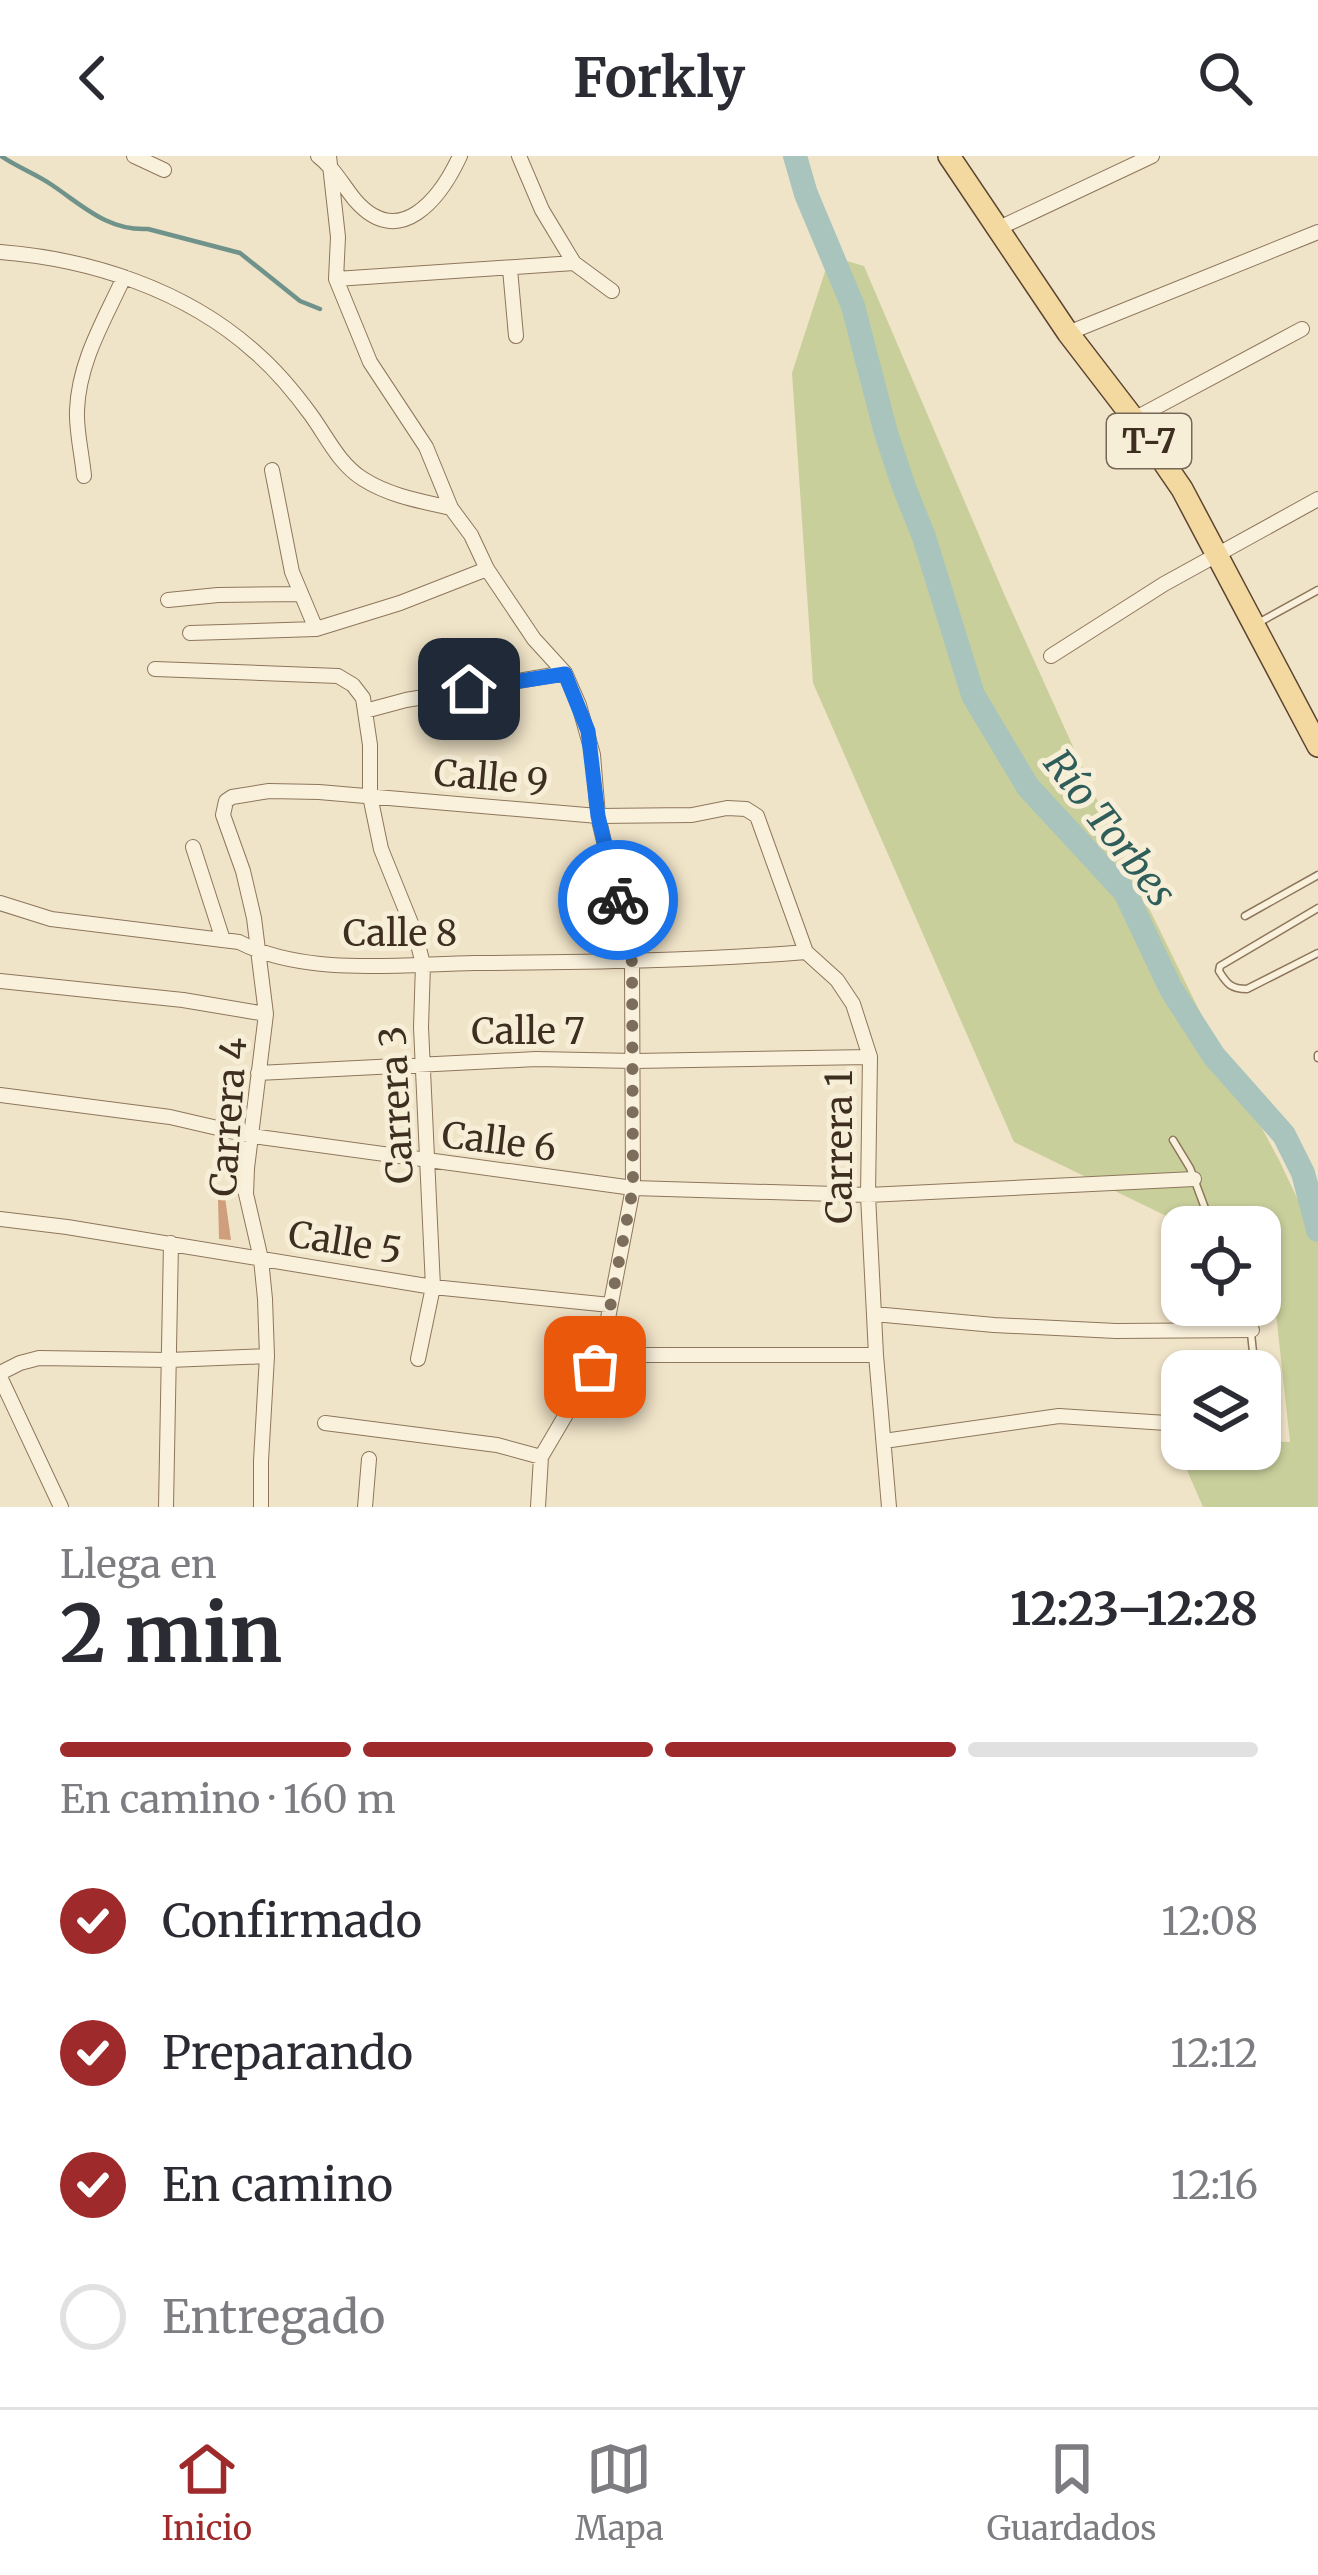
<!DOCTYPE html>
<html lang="es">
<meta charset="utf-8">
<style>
body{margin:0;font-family:Merriweather,serif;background:#f2f2f3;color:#2b2b33;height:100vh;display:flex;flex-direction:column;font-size:45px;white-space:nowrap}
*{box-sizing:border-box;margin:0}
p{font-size:39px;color:#7c7c81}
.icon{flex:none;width:66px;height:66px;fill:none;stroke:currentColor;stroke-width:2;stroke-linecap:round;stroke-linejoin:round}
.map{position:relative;height:1351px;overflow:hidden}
.side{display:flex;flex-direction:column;background:#fff;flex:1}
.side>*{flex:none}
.controls{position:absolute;left:1161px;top:1050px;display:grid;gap:24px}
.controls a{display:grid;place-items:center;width:120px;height:120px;border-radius:24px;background:#fff;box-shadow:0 3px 9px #0004;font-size:60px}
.pin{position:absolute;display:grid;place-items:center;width:102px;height:102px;color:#fff;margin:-51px;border-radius:24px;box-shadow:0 6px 18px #0006}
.courier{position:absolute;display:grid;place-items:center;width:120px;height:120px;margin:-60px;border:9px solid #1a73e8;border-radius:50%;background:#fff;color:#222;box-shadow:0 3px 15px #0007}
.head em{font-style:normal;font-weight:700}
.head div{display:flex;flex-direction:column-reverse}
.head{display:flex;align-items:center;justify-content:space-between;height:204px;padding:0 60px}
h1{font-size:78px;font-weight:700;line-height:90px}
.bar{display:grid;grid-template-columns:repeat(4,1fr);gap:18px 12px;align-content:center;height:144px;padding:0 60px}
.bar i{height:15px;border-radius:9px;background:#e1e1e2}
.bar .current{background:#9e2a2b}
.bar p{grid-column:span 4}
ol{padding:0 60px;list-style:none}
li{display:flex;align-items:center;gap:36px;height:132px}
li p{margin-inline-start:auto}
li .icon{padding:12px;border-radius:50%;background:#9e2a2b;color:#fff;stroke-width:4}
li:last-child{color:#7c7c81}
li i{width:66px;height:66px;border:6px solid #e1e1e2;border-radius:50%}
header{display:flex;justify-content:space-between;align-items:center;height:156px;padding:0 60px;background:#fff;font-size:54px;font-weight:700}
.tab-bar{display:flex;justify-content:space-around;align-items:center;height:168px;border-top:3px solid #e1e1e2;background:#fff;font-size:33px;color:#7c7c81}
.tab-bar a{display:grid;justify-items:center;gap:6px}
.tab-bar .current{color:#9e2a2b}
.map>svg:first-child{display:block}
</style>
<header><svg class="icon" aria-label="back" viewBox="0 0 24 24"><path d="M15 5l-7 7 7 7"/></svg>Forkly<svg class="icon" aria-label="search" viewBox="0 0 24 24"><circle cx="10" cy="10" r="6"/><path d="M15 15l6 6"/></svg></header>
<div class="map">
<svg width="1318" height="1351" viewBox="0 0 1318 1351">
<rect width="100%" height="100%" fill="#f0e4c8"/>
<path fill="#c9cf9b" d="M830,100L864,110L1005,440L1112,677L1202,860L1279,1004L1318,1086V1351H1203L1172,1280L1182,1281V1293H1260V1285L1290,1286L1271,1112L1260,1106V1071H1189L1014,986L813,527L792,217Z"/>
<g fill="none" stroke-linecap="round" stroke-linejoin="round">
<path stroke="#6f938a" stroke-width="4.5" d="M1,0C17,11 36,18 52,29C83,50 108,75 148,73L240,97L300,145L320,153"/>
<path stroke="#a9c4bc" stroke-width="24" d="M795,0L806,38L853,150L886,277L904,331L924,381L973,539L1028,631L1125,736L1171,833L1214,900L1284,979L1303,1017L1318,1074"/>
</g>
<path fill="#cf9f7d" d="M225,1041L231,1084L219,1083L218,1042Z"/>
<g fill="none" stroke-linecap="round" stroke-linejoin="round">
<defs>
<path id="lane" d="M1258,467L1318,434
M1318,752L1220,810L1219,815C1227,828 1231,833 1247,833L1318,797
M1245,760L1318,719
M1318,899V902
M1173,984L1190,1012L1212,1071
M1248,1149L1255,1215
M1260,1242V1253"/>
<path id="street" d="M134,0L164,14
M318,0C334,12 342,28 355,44C399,95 440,43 460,0
M329,0L338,81L336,123L370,206L426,291L451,352L471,379L487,413L534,483L565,517L579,549L593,599L598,660L632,806L633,1032L601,1199L541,1301L538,1351
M519,0L542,54L574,107L612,135
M997,73L1152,0
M0,96C91,103 186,134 255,196C276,214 295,237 311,259C327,281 339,308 363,323C390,340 420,345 451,352
M510,113L516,180
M336,123L574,107
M1068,177L1318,76
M1134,263L1302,173
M272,314L292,416L316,473L400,447L487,413
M84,320C82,298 76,275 77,254C79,205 104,165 124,121
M168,444L218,439L301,438
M190,477L316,473
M1051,500L1164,428L1318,343
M155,513L338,520L353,529L363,542L370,589V640L381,693L415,777L423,808L421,871L433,1131L418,1203
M365,555L406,544L565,517
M193,691L223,784
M0,747L51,763L239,786C307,821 401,808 475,807C586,806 696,805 806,796
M0,825L183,844L266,858
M258,917L536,903L634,905L870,901
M0,939L170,961L252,980L633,1032L868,1039L1194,1023
M0,1063L67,1071L433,1131L610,1149
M874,1158L994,1169L1116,1175L1252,1174
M601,1199H876
M0,1217L20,1207L39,1202L169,1204L267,1200
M0,1221L61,1351
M325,1267L497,1289L541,1301
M884,1285L1059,1260L1182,1268
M166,1351L171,1087
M261,1351V1305L267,1200L265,1143L261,1103L246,1038L247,1012L266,858L254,762L243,715L223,659L226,645L232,641L269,635L319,636L598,660L692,659L727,652L746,653L757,660L806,796L837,824L853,848L870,901L868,1039L876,1199L889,1351
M365,1351L369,1303"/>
<path id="primary" d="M949,0L1068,177L1134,263L1182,333L1318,590"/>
</defs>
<use href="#lane" stroke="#8d765c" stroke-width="9"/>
<use href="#street" stroke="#8d765c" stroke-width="16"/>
<use href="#primary" stroke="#5b4430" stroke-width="24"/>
<use href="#lane" stroke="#faf1dc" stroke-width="6"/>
<use href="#street" stroke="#faf1dc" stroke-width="14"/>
<use href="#primary" stroke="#f3d9a0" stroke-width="21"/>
</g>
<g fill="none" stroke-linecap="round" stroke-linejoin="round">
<path stroke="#7c6e5b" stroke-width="12" stroke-dasharray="0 21.6" d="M595,1211L601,1199L633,1032L632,806L618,744"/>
<path stroke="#1a73e8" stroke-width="15" d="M469,533L565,518L588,575L598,660L618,744"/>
</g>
<g text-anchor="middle" stroke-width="10" stroke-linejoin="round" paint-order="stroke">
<rect fill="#f7eed8" stroke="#756857" stroke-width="3" x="1107" y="258" width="84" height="54" rx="9"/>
<g font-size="33" font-weight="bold" fill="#3d2e20">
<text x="1149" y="297">T-7</text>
</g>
<g font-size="36" fill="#3d2e20" stroke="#f7eed8">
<text transform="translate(491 621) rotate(5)" y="13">Calle 9</text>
<text x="400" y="790">Calle 8</text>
<text x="528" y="888">Calle 7</text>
<text transform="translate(396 949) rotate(-93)" y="13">Carrera 3</text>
<text transform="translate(228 961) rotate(-86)" y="13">Carrera 4</text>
<text transform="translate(499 985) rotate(7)" y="13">Calle 6</text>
<text transform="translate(839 991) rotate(-90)" y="13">Carrera 1</text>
<text transform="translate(345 1086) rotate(9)" y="13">Calle 5</text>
</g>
<g font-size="39" font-style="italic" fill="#2f5d5a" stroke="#f7eed8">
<text transform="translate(1110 672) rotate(52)" y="14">Río Torbes</text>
</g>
</g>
</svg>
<div class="controls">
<a><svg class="icon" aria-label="locate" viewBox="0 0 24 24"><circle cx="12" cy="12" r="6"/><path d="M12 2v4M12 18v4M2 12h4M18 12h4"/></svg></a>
<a><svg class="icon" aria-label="layers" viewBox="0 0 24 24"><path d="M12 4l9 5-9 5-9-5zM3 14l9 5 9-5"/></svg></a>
</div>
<div class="pin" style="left:595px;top:1211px;background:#ea580c"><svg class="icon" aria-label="bag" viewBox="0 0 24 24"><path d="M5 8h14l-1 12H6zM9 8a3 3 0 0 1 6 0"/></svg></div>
<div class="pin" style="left:469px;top:533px;background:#1f2937"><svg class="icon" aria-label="home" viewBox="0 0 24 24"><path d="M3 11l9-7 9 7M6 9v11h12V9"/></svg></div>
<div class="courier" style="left:618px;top:744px"><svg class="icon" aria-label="bike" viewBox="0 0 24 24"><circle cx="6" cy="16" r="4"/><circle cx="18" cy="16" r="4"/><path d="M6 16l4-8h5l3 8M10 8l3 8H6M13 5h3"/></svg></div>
</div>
<section class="side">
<div class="head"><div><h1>2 min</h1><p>Llega en</p></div><em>12:23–12:28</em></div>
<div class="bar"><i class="current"></i><i class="current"></i><i class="current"></i><i></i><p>En camino · 160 m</p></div>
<ol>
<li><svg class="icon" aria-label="check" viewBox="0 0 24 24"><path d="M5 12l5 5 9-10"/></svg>Confirmado<p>12:08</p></li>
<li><svg class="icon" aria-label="check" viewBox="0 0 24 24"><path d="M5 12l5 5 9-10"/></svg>Preparando<p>12:12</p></li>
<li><svg class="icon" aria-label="check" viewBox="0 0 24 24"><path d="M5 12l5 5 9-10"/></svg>En camino<p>12:16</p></li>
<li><i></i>Entregado</li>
</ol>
</section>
<nav class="tab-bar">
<a class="current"><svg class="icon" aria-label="home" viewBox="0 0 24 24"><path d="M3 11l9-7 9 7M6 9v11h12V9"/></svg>Inicio</a>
<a><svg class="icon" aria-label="map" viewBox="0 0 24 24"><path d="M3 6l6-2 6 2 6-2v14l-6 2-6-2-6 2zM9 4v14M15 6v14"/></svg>Mapa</a>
<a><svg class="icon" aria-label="saved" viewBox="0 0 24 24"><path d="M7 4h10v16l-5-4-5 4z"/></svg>Guardados</a>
</nav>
